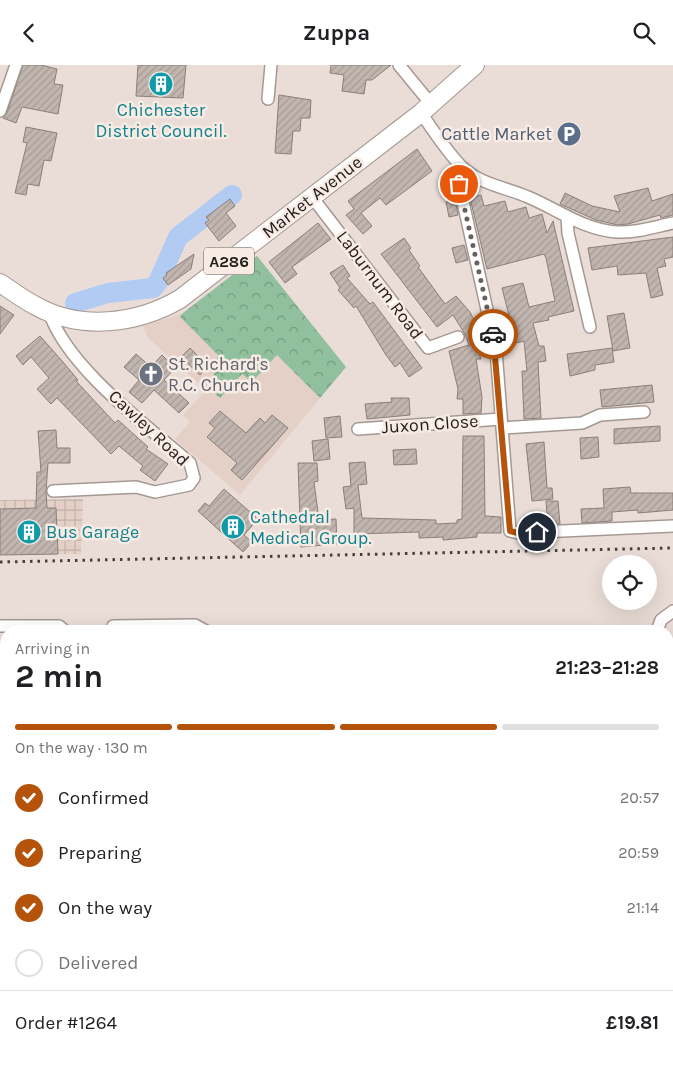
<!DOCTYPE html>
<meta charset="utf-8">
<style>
body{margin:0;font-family:Karla,sans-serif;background:#f2f2f2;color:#202124;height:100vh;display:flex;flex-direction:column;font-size:19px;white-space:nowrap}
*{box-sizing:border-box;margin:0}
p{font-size:16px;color:#757577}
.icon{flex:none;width:28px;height:28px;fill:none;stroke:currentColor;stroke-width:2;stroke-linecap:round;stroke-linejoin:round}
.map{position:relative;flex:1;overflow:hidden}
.panel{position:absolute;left:0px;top:560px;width:674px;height:440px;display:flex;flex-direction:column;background:#fff;border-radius:20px 20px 0 0;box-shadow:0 5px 20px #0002}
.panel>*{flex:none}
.controls{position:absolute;left:602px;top:490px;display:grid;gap:10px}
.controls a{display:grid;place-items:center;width:55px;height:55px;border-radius:50%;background:#fff;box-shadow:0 5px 20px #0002;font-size:25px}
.pin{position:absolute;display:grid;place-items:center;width:42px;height:42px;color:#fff;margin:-21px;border:2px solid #fff;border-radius:50%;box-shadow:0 1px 5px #0007}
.courier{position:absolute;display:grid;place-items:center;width:50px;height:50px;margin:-25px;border:4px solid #b45309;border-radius:50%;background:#fff;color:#222;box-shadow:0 1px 6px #0007}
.overview em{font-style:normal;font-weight:700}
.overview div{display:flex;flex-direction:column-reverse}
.overview{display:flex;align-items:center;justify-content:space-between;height:85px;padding:0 15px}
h1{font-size:32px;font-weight:700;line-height:38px}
.bar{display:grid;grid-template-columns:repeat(4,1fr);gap:8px 5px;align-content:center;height:60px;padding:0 15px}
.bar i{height:6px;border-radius:4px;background:#e0e0e0}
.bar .current{background:#b45309}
.bar p{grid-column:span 4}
.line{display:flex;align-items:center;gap:12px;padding:0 15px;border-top:1px solid #e0e0e0}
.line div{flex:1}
ol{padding:0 15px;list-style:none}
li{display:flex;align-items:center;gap:15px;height:55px}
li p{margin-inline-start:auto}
li .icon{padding:5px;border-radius:50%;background:#b45309;color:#fff;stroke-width:4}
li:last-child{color:#757577}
li i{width:28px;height:28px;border:2px solid #e0e0e0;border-radius:50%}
header{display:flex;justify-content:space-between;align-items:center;height:65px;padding:0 15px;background:#fff;font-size:22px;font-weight:700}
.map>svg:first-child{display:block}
</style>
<header><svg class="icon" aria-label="back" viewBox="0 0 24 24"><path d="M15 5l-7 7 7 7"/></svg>Zuppa<svg class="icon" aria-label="search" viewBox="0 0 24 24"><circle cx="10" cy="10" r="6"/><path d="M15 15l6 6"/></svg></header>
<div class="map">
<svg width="673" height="1000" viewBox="0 0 673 1000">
<defs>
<pattern id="industrial-grid" width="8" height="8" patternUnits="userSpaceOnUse" patternTransform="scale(1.25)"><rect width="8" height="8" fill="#e4d0c6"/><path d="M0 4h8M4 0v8" fill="none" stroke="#c3b2aa"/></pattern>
<pattern id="park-crowns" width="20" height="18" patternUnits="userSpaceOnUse" patternTransform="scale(1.25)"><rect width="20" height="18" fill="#90c09d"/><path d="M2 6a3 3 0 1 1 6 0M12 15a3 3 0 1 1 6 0" fill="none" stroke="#759b7f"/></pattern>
<pattern id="building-hatch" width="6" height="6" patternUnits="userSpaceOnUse" patternTransform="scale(1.25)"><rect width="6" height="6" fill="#c1b5af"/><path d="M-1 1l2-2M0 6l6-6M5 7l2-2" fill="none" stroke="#a69b96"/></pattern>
</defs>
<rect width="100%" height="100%" fill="#eaddd7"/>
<path fill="#e4d0c6" d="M257,191L346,302L240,430L175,374L190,357L183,350L206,325L148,273L143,261L183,248Z
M0,952L6,957V994H61L71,1000H0Z
M179,994H544L542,1000H179Z"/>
<path fill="url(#industrial-grid)" d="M83,434L81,489L0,490V435Z"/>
<path fill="#90c09d" d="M6,643V844H0V644Z
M432,994H514V1000H432Z"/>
<path fill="url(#park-crowns)" d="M257,191L346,302L320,333L277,290L252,317L242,309L220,333L208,323L216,303L218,290L180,252L183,248Z"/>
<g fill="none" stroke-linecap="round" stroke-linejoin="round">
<path stroke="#b2cbf3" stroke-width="20" d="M75,238L108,228L153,223L158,217L178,172L232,130"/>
</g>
<path fill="url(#building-hatch)" stroke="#8b7f7a" d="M23,0H41L57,4L54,19L63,20L58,49L22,42L16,58L3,53L7,48Z
M138,0H186L183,33L136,31Z
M331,0H391L372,15H366L364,29L342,26L344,10L330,8Z
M279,30L311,35L310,53H301L300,66H293L291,89L275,88Z
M26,62L57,68L51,96L44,95L39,121L28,119L26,130L15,128L27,78L23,77Z
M417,84L432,106L386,140L380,133L361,148L372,161L363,169L346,150L354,144L348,136Z
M648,123L652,136L673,129V150L661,153L660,150L628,159L618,160L596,155L560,139L565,128L592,141L620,147L614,131Z
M481,130L484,141L505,136L508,147L526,142L529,153L542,149L547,168L553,156L574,246L548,252L549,255L533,258L539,281H544L546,296L538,297L541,353L524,354L522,306H527L524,276L516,278L502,223L523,218L529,242L555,236L546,193L544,189L487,204L470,133Z
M230,134L235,141L226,148L236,161L219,176L205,158L209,155L206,152Z
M455,135L458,150L449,152L446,137Z
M318,158L331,174L292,202L297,209L285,218L269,197Z
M673,172V192L664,194L666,201L657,203L663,230L651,233L646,208L618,210L617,201L592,205L588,183Z
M404,173L411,183L409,185L420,201L418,202L445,239L456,231L470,247L478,263L472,266L481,294H476L482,332L481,348L463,349V334H457L458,324L449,286L469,280L465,269L453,250L437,262L381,189Z
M464,180L468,195L456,198L452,183Z
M194,189L191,204L168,220L163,213L167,210L166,208Z
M343,200L350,211L347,213L370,239L373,237L422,303L409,312L400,298L395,302L386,290L356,241L354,243L338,225L340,223L330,208Z
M0,241L14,250L0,269Z
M624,248L630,283L613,286L607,251Z
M40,271L63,297L78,315L76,316L115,358L118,355L148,382L146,384L168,399L155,416L140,405L143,401L119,381L111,389L57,333L51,339L37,324L49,313L31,292L23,300L16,291Z
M190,283L208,301L200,310L181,292Z
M612,283L614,297L595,300V305L570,311L567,289Z
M136,289L151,302L162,290L175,303L164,315L189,338L179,348L154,325L142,338L129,327L139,315L124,302Z
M652,320L654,337L602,342L600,325Z
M391,333H409L410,350L367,354L365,339L392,337Z
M220,346L246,368L260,353L265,358L272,350L288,363L242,415L231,405L237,398L207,372L215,363L209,358Z
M340,351L342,372L326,373L324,353Z
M660,361V376L614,379V364Z
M56,365L57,383H70V398H48L46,426L47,443H56L58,489L0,490V444L36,443L37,407H41L38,366Z
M463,371H484L485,451L501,452V468H477V472L443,475V472L419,473V467L354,469V443L346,444L343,422L351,421L349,398L365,397L367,419L358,420L362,453L436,455V459L457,458V455L462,454Z
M598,372L599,392L581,394L580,373Z
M328,374L330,394L314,396L312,376Z
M544,377L547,423H552L553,434L532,436L526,379Z
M416,384L417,399L394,400L393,385Z
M298,398H317L318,416L314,417L319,455L336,454L337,479L301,482Z
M630,422L631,428H673V445L638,448V445L612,447V456L582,458L581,444L604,443L603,424Z
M224,424L258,454L244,470L252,477L243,487L198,446L205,438L209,441Z
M546,436H558L560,459H548Z"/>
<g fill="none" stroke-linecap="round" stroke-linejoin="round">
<defs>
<path id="minor" d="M399,0L431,39
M268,34L271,0
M0,46L16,0
M421,48C433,65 445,84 460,100C478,119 505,122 528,132C557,144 584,165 617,167C636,168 654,162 673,158
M460,100L459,119L496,285L510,466L518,468L673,461
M312,132L428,283L458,272
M567,152L568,168L590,262
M49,247C68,303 146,360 190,398L194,413L189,420L155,427L136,422L53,426
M502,363L582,358L600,350L644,347
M358,364L501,354
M0,561H59L65,566
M113,561L195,560L206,566
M657,566L661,555L673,546
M668,789L673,790
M668,941L673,940
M613,1000L614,994"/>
<path id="tertiary" d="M0,632H6
M668,652L673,654"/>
<path id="primary" d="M0,218C12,226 24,235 36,241C81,266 137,259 180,234L421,48L475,0"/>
</defs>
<use href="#minor" stroke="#a49992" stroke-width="14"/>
<use href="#tertiary" stroke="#a49992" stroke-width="16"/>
<use href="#primary" stroke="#a49992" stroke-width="20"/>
<use href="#minor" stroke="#fff" stroke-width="11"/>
<use href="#tertiary" stroke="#fff" stroke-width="14"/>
<use href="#primary" stroke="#fff" stroke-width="18"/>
<path stroke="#453f3c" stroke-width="3" stroke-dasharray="2.5 5" stroke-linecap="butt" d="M0,497L673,483"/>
</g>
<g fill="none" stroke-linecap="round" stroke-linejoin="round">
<path stroke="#68605d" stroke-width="5" stroke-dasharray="0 9" d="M459,119L493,269"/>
<path stroke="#b45309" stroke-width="6" d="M493,269L510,466L518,468L537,467"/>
</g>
<defs>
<symbol id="building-disc" viewBox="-11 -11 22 22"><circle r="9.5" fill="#0f9aa8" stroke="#f7ebe4"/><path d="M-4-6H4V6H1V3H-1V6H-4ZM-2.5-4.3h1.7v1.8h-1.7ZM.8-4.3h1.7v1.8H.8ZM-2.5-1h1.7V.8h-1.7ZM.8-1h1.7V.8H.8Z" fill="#fff"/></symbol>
<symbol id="parking-disc" viewBox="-11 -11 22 22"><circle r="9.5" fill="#5c6f8a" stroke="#f7ebe4"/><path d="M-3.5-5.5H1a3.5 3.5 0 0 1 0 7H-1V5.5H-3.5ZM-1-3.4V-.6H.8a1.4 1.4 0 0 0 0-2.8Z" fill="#fff"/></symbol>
<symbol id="church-disc" viewBox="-11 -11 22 22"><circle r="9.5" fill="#6b7280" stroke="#f7ebe4"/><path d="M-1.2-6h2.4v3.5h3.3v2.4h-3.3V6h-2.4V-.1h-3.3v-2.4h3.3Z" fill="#fff"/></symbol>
</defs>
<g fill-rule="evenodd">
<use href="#building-disc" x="147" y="5" width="28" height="28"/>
<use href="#parking-disc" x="555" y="55" width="28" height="28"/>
<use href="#church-disc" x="137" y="295" width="28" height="28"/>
<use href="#building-disc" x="219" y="448" width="28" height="28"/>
<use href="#building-disc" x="15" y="453" width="28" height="28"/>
</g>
<g text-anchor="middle" stroke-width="5" stroke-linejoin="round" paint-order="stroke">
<rect fill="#f7ebe4" stroke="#625b57" stroke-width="1" x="204" y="182.5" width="50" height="27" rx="4"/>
<g font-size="16" font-weight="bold" fill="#221d1b">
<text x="229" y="202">A286</text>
</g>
<g font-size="18" fill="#0d838f" stroke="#f7ebe4" text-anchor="start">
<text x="161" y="51" text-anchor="middle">Chichester<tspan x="161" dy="21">District Council.</tspan></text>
<text x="250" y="458">Cathedral<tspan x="250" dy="21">Medical Group.</tspan></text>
<text x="46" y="473">Bus Garage</text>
</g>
<g font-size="18" fill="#4e5e75" stroke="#f7ebe4" text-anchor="end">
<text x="552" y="75">Cattle Market</text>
</g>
<g font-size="18" fill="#221d1b" stroke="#f7ebe4">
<text transform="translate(312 132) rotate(-38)" y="6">Market Avenue</text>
<text transform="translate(380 220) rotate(53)" y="6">Laburnum Road</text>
<text transform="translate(430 359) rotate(-4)" y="6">Juxon Close</text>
<text transform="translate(149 363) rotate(43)" y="6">Cawley Road</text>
</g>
<g font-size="18" fill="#5b616d" stroke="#f7ebe4" text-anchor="start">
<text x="168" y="305">St. Richard's<tspan x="168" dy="21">R.C. Church</tspan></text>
</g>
</g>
</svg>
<div class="controls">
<a><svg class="icon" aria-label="locate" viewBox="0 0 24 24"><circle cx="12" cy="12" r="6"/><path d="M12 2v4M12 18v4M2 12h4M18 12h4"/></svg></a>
</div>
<div class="pin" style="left:459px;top:119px;background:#ea580c"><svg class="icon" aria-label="bag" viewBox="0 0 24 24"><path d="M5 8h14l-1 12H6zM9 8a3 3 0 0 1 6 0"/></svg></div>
<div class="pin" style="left:537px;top:467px;background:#1f2937"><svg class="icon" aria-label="home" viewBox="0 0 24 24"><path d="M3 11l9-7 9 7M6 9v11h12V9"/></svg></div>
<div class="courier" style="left:493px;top:269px"><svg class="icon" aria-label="car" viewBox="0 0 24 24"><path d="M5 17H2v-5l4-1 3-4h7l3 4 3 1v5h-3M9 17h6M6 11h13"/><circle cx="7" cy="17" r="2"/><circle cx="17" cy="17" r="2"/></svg></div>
<section class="panel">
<div class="overview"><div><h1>2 min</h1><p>Arriving in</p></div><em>21:23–21:28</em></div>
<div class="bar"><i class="current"></i><i class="current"></i><i class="current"></i><i></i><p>On the way · 130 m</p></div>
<ol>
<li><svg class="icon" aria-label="check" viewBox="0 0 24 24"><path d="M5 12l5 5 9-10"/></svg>Confirmed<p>20:57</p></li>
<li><svg class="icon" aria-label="check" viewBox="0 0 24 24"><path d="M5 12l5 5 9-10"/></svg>Preparing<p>20:59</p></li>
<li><svg class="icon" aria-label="check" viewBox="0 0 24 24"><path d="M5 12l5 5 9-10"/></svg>On the way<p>21:14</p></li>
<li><i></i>Delivered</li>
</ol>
<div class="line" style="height:65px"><div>Order #1264</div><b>£19.81</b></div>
</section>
</div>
